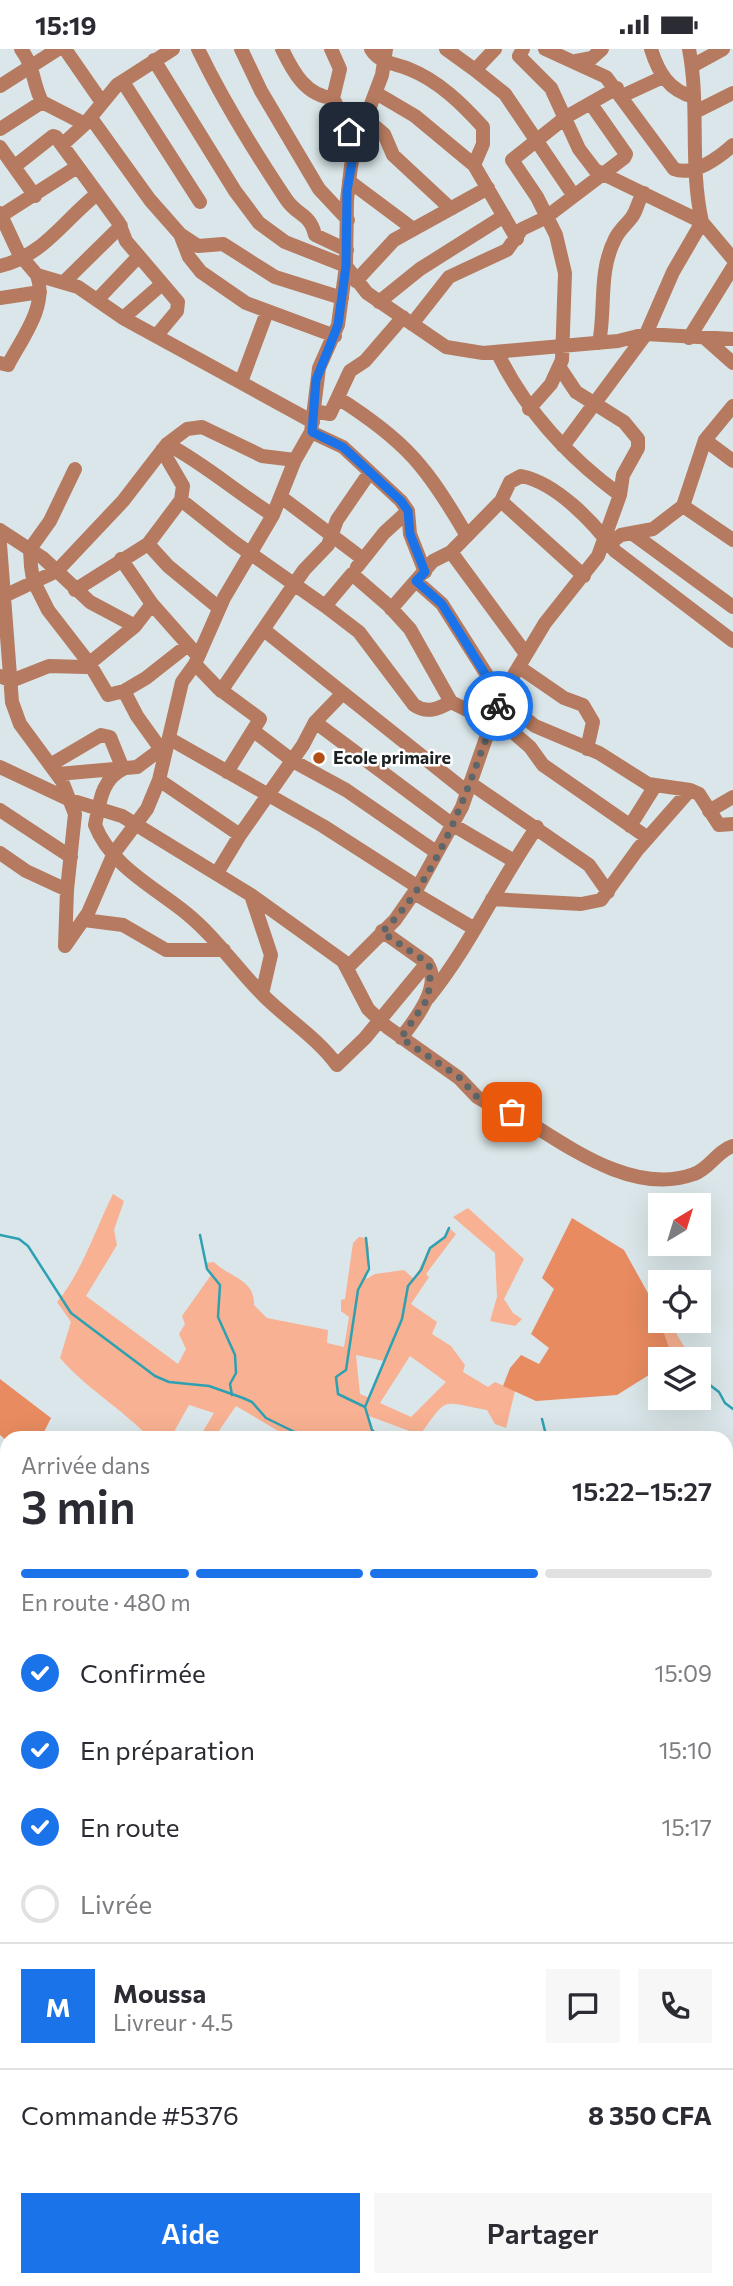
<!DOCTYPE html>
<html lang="fr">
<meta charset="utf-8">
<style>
body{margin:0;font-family:Commissioner,sans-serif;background:#f7f7f7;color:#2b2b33;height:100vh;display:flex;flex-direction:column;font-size:26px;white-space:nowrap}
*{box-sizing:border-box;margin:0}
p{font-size:23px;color:#7c7c81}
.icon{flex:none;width:38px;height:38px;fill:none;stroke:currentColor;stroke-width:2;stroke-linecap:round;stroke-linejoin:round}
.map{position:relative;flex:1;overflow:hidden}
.details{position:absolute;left:0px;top:1382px;width:733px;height:856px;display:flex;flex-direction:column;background:#fff;border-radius:21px 21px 0 0;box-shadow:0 7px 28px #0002}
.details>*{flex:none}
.needle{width:46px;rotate:38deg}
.tools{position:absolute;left:648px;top:1144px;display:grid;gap:14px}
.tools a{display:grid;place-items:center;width:63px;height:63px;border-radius:0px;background:#fff;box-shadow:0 7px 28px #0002;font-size:35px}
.pin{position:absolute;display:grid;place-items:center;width:60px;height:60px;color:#fff;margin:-30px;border-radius:14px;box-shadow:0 4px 10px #0006}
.courier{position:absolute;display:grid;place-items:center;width:70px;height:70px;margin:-35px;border:5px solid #1a73e8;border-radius:50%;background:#fff;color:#222;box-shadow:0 2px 9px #0007}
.headline em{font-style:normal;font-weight:600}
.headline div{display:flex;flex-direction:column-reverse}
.headline{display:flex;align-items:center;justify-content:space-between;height:119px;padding:0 21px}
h1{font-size:46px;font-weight:600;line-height:52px}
.bar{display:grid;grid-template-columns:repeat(4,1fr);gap:10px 7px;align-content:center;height:84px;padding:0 21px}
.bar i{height:9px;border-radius:5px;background:#e1e1e2}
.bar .active{background:#1a73e8}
.bar p{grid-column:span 4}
.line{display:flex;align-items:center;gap:18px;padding:0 21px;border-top:2px solid #e1e1e2}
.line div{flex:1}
.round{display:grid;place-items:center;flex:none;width:74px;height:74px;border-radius:0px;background:#f7f7f7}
ol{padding:0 21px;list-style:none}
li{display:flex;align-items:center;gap:21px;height:77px}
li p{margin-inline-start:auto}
li .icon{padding:7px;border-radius:50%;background:#1a73e8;color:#fff;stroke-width:4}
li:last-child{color:#7c7c81}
li i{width:38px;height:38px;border:4px solid #e1e1e2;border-radius:50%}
.action{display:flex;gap:14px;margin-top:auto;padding:14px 21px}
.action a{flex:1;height:80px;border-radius:0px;background:#1a73e8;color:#fff;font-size:28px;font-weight:600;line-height:80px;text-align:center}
.action a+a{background:#f7f7f7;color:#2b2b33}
.status{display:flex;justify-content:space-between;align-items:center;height:49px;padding:0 35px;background:#fff;direction:ltr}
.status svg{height:19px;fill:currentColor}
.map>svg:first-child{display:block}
</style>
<div class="status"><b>15:19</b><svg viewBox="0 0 49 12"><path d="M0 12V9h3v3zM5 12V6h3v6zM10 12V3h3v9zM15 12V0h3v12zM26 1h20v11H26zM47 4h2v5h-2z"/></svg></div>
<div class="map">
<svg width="733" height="2237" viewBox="0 0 733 2237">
<rect width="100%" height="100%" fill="#dae6e9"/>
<path fill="#f8b192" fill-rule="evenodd" d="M113,1145L124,1152L114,1181L117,1196L86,1247L178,1315L186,1300L179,1285L185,1275L182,1267L211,1226L206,1214L214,1213C230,1229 255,1230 254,1256L267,1269L328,1281L327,1294L344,1298L349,1268L341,1262V1251L345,1250L353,1194L359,1188L366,1189L369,1199L366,1230L375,1225L404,1221L414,1230L430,1199L445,1188L449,1179L456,1185L426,1225L429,1228L411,1255L437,1273L432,1285L451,1297L465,1316L463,1323L488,1338L495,1333L515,1342L506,1379L495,1375L487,1361C440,1353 449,1346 420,1386L369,1367L373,1389H290L236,1357L214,1389H199L214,1364L189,1356L171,1388L150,1389C122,1360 87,1340 60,1309L71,1273L57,1253C81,1225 96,1179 113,1145ZM356,1306L384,1312L370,1349L360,1345ZM410,1307L446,1333L411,1368L380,1354Z
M468,1159L524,1210L504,1250L513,1264L522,1270L515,1277L490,1272L497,1248L495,1204L453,1168Z
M660,1272H669L692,1311L673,1310Z
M7,1705V1859L4,1861L0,1860V1706Z"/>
<path fill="#e88b60" d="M572,1169L624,1201L654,1255L673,1310L660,1311V1319L617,1346L536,1352L503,1337L510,1319L521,1306L539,1315L549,1299L531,1285L554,1240L542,1229Z
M0,1330L51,1369L41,1389L7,1392L0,1386Z
M733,1663V1760L726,1765V1670Z"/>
<path fill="#2da0b2" d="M733,1411V1619L726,1626V1412Z"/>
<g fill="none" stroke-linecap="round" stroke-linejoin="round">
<path stroke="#2da0b2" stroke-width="2.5" d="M0,1186L19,1190L28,1197L71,1264L155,1327L169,1333L209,1337L243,1349L252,1353L266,1369L309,1390
M200,1186L207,1220L220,1236L218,1268L235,1306L236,1324L230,1335L232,1346
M673,1301L684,1311
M698,1327L719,1343L725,1354L733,1360
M365,1358L338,1345L336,1328L346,1321L358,1241L369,1220L366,1189
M542,1370L547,1390
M381,1390L372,1381L365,1358L402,1270L408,1237L421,1221L430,1199L445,1188L449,1179
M0,1714L7,1720
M0,1876L7,1870
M89,2237L97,2231"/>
<path stroke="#b57a5f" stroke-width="14" d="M21,0C35,19 32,33 42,53
M65,0L101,52
M198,0C223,52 254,102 286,150C297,167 310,164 315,186L347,201
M241,0L261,42L319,140L348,171
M282,0C293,23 306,47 333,49
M331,0L340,20L333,49L356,95
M371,0C379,14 394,14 409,20C439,32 462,55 483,78V95L474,116
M446,0L475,21L495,0
M523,0L519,7L551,39L579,100L595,121L702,173L733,210
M545,0L606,28L674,120C693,128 720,108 733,96
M651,0C658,23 669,42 694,48
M154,11L235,142L259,174L285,193L346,217L367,244L446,298L483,304L618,292L646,285L733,290
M576,12L592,9L602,0
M692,17L723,0
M475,21L505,45L574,147
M123,33L200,153
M0,37L58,0
M376,44L415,67L474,116L517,190
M622,47L663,28
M695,63L733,44
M91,69L150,151L180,185L189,208L201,223L246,254L335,287
M365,69L384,85L393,106L451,160
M0,80L42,53L85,75
M62,96L85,75L117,36L173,0
M0,98L35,147
M15,117L53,87L56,88L119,174L126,192L178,253L177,262L157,286
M349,132L412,179
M0,164L19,205L37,226L78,238L123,269L313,373
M2,166L77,118
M180,185L198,197L223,195L275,228L342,249
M0,217C43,207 64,171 97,145
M356,232L394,191L488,139
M64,233L121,177
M0,249L40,243
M97,251L139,207
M379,253L420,220L504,167
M123,269L162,235
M412,275L449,228L507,201L522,180L545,169L624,109L626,105L591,55
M689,289L733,218
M706,290L733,314
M599,294C606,259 598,223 615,190C619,181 627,175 632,168C638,160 637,152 644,144
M0,314L8,316C22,289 48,257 37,226
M560,319L576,343L624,373L638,390V399L623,426L620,446
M241,333L267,263
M338,349C406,392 427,418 467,487
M529,360L551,335L562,311L565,224L556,186L537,148L512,111L566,68L617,39
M314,362L330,365L350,322L365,312L403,268
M311,383L343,398L401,452L408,462L410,485L425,523
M705,391L733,412
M167,395C205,415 236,443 273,466
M563,397L646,285L673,223L702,173C689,116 700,57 689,0
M162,401L183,437L181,451L234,493L325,557L352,525L389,557L410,580L451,653L467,661L494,667L530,698L543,716L648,789
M75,420L50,472L30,500L31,517L33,531L48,561L89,614L108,646L124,642L137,667L165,706
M281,448L363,510
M683,457L733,491
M0,481L43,509L90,553L135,577L152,555L198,607
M633,485L733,558
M0,495L12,653L20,675L62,732L75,765L67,841L65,897
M148,495L168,517L219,559
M609,495L621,486L653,480L683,457L705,391L733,357
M451,503L526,605
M121,510L152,555
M357,518L384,484L408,462
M584,527L501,452L510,433L521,427C557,434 594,474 615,502L733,592
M416,532L442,555L504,653L535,677L599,704L648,735L690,741L699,745L719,776L733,775
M75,541L148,495L181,451
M0,549L57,522L123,452L167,395L187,380L202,378L262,407L295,411
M325,557L359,583L414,656C427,665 438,660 451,653
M391,560L433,512L451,503L501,452
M264,581L467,743
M195,615L218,639L260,670L227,723
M519,618L564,649L583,656L593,673L587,700
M0,627L11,632L49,617L85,618L135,577
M124,642L146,629L188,596
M221,642L304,521L328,496L337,471L370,423
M315,673L453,776L514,812
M255,683L293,712L346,741L436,803
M170,690L323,777L418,838
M50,716L101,686L110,688L123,720C101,731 100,753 95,776C111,817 154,838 186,864C217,889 239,923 267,950C290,972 318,990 337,1016L365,989L427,914L382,882
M0,718L70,751L122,767L251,846L343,912L368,960L387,978L459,1029L477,1048L496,1059L512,1063C564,1094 631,1148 694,1125C709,1120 717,1102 733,1097
M58,725L137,718L160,701
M159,731L240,786
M470,734L589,816L608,843
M0,761L71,808
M709,762L733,748
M630,777L655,737
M0,804L26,822L67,841
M217,824L240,786L303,696L315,673L343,644
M414,844L475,880
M251,846L271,906L262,945
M492,850L581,855L601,851L638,800L690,741
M84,871L123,876L166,901H224
M65,897L88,864L114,804L147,760L159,731L182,633L195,615L224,549L273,466L295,411L311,383L319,319L338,276L346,217L347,151L351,117L356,95L382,26L386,0
M348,918L395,871L418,838L462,758L500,649L545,574L598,507L620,446C568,408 525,361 497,303
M428,949C471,896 498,834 537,778
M401,989C415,971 443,936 427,914
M726,1984L733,1987
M0,2103L7,2095
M726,2209L733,2215
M589,2231L599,2237"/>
</g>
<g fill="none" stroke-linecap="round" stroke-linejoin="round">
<path stroke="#5e6668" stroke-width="7" stroke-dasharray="0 12.6" d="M498,657C470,732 442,826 382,883L422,910L431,919L428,949L401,989L459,1028L477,1048L496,1059L512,1063"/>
<path stroke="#1a73e8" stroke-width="9" d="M349,83L355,95L347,142L346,217L338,276L316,331L312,383L343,398L401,452L408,462L410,485L425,523L416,532L442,555L500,649L498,657"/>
</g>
<circle fill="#b24f17" stroke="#fff" stroke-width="2.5" cx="319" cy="709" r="7"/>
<g text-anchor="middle" stroke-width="5" stroke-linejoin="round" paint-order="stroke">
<g font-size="18" font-weight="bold" fill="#1c2122" stroke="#fff" text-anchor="start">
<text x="333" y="715">Ecole primaire</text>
</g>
</g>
</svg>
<div class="tools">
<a><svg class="needle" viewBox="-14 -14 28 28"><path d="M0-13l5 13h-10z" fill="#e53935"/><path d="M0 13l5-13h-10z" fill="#7c7c81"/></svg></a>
<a><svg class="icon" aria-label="locate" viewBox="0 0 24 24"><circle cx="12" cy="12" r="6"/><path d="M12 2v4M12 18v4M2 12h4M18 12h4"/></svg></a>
<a><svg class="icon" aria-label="layers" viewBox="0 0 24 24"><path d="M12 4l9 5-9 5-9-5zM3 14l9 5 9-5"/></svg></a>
</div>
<div class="pin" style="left:512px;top:1063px;background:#ea580c"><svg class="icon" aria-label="bag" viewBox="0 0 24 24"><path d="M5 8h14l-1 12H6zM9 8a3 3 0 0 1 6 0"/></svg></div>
<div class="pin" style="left:349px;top:83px;background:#1f2937"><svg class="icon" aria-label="home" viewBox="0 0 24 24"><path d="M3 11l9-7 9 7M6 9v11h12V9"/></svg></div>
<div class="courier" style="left:498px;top:657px"><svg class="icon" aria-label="bike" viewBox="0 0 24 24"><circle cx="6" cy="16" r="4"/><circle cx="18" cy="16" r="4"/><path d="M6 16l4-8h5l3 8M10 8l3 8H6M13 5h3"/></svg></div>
<section class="details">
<div class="headline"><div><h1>3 min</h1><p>Arrivée dans</p></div><em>15:22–15:27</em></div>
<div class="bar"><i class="active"></i><i class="active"></i><i class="active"></i><i></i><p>En route · 480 m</p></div>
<ol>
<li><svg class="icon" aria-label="check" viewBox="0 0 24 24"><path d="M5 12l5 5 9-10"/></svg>Confirmée<p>15:09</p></li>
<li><svg class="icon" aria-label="check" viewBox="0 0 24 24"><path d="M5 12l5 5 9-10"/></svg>En préparation<p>15:10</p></li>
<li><svg class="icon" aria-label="check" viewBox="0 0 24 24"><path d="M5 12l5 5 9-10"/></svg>En route<p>15:17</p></li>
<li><i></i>Livrée</li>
</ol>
<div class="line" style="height:126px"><b class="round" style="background:#1a73e8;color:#fff">M</b><div><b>Moussa</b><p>Livreur · 4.5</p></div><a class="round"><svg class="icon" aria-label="chat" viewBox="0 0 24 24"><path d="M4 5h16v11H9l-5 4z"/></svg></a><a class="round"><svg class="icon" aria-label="phone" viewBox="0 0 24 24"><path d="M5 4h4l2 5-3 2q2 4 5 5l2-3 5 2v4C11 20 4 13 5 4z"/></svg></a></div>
<div class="line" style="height:91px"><div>Commande #5376</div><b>8 350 CFA</b></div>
<div class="action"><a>Aide</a><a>Partager</a></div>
</section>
</div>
